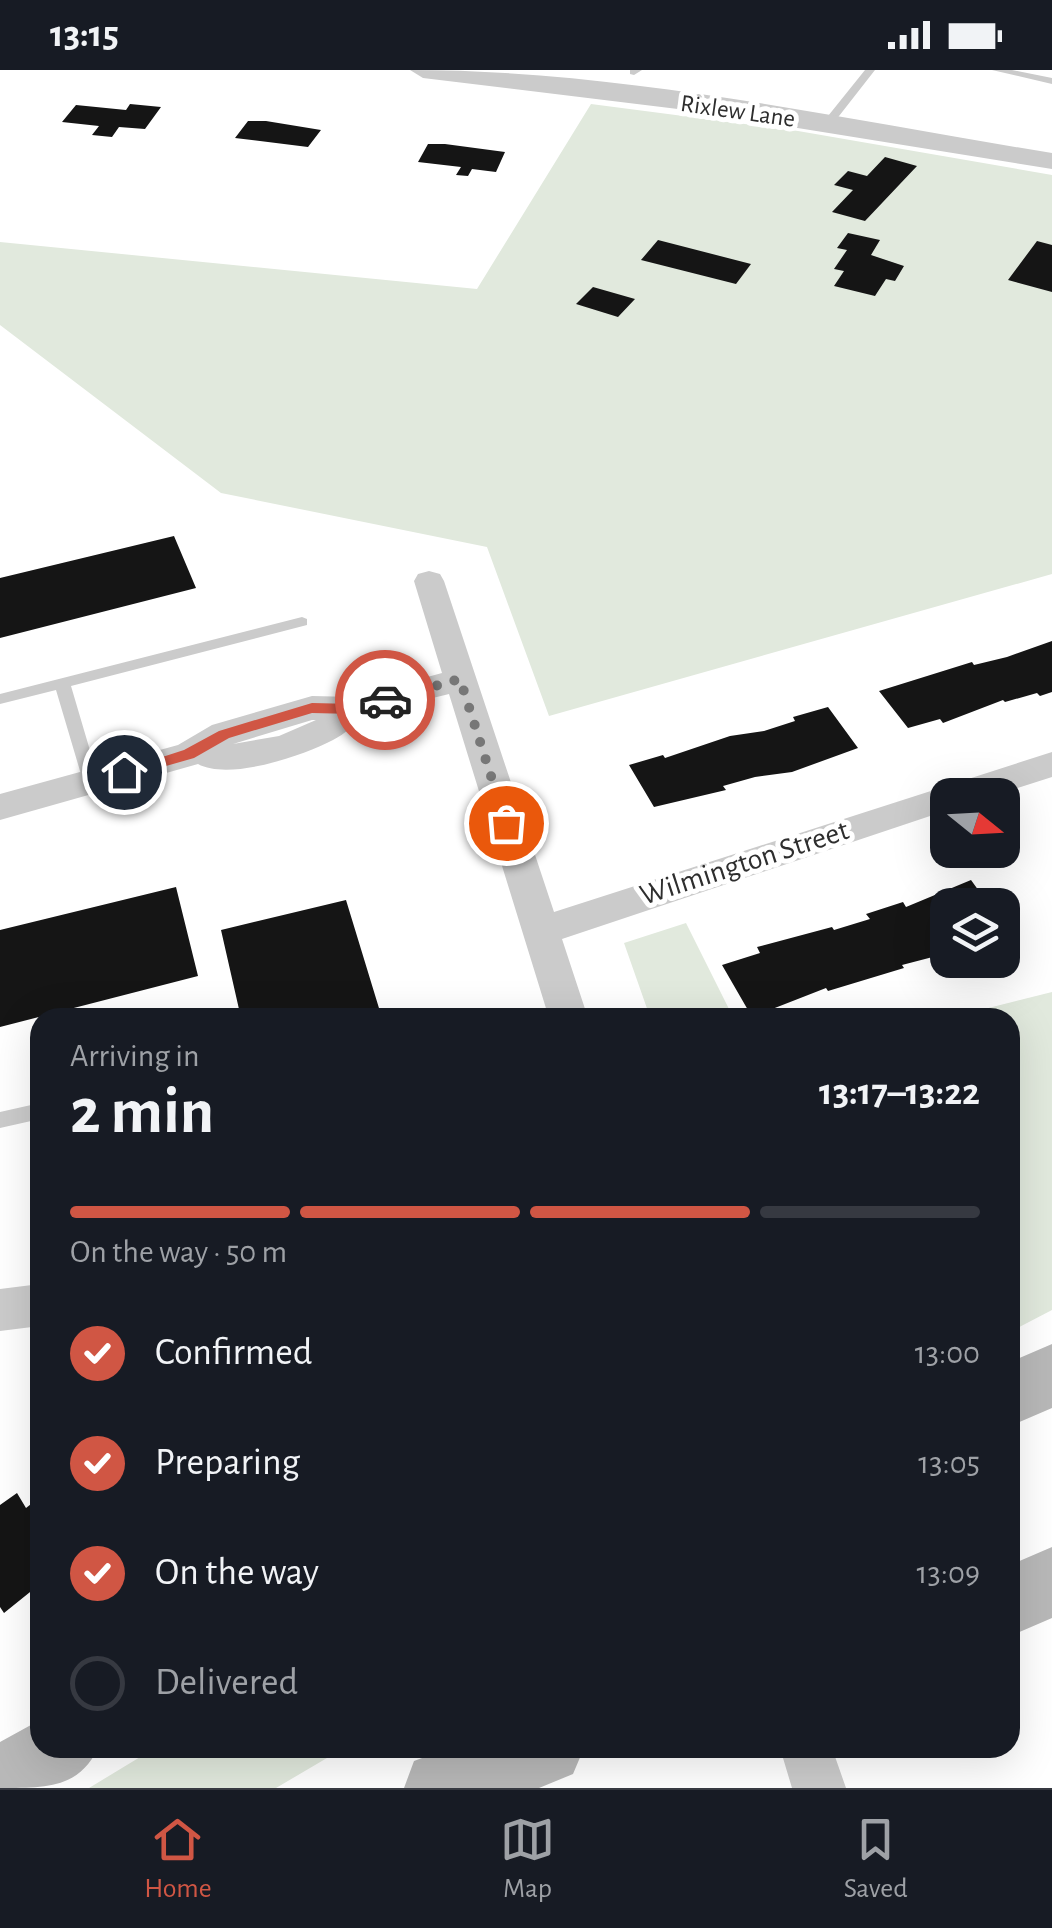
<!DOCTYPE html>
<meta charset="utf-8">
<style>
body{margin:0;font-family:"Alegreya Sans",sans-serif;background:#20242c;color:#f1f3f6;height:100vh;display:flex;flex-direction:column;font-size:38px;white-space:nowrap}
*{box-sizing:border-box;margin:0}
p{font-size:32px;color:#9ea1a6}
.icon{flex:none;width:55px;height:55px;fill:none;stroke:currentColor;stroke-width:2;stroke-linecap:round;stroke-linejoin:round}
.map{position:relative;flex:1;overflow:hidden}
.details{position:absolute;left:30px;top:938px;width:990px;height:750px;display:flex;flex-direction:column;background:#171b24;border-radius:30px;box-shadow:0 10px 40px #0002}
.details>*{flex:none}
.needle{width:65px;rotate:108deg}
.buttons{position:absolute;left:930px;top:708px;display:grid;gap:20px}
.buttons a{display:grid;place-items:center;width:90px;height:90px;border-radius:20px;background:#171b24;box-shadow:0 10px 40px #0002;font-size:50px}
.pin{position:absolute;display:grid;place-items:center;width:85px;height:85px;color:#fff;margin:-42px;border:5px solid #fff;border-radius:50%;box-shadow:0 2px 10px #0007}
.courier{position:absolute;display:grid;place-items:center;width:100px;height:100px;margin:-50px;border:8px solid #d05644;border-radius:50%;background:#fff;color:#222;box-shadow:0 2px 12px #0007}
.headline em{font-style:normal;font-weight:700}
.headline div{display:flex;flex-direction:column-reverse}
.headline{display:flex;align-items:center;justify-content:space-between;height:170px;padding:0 40px}
h1{font-size:65px;font-weight:700;line-height:75px}
.bar{display:grid;grid-template-columns:repeat(4,1fr);gap:15px 10px;align-content:center;height:120px;padding:0 40px}
.bar i{height:12px;border-radius:8px;background:#363941}
.bar .current{background:#d05644}
.bar p{grid-column:span 4}
ol{padding:0 40px;list-style:none}
li{display:flex;align-items:center;gap:30px;height:110px}
li p{margin-inline-start:auto}
li .icon{padding:10px;border-radius:50%;background:#d05644;color:#fff;stroke-width:4}
li:last-child{color:#9ea1a6}
li i{width:55px;height:55px;border:5px solid #363941;border-radius:50%}
.status{display:flex;justify-content:space-between;align-items:center;height:70px;padding:0 50px;background:#171b24;direction:ltr}
.status svg{height:28px;fill:currentColor}
.menu{display:flex;justify-content:space-around;align-items:center;height:140px;border-top:2px solid #363941;background:#171b24;font-size:28px;color:#9ea1a6}
.menu a{display:grid;justify-items:center;gap:5px}
.menu .current{color:#d05644}
.map>svg:first-child{display:block}
</style>
<div class="status"><b>13:15</b><svg viewBox="0 0 49 12"><path d="M0 12V9h3v3zM5 12V6h3v6zM10 12V3h3v9zM15 12V0h3v12zM26 1h20v11H26zM47 4h2v5h-2z"/></svg></div>
<div class="map">
<svg width="1052" height="1718" viewBox="0 0 1052 1718">
<rect width="100%" height="100%" fill="#fff"/>
<path fill="#e1e9dd" d="M591,34L798,61L1052,105V504L549,646L487,477L221,423L0,255V172L477,219Z
M686,853L733,947H650L624,873Z
M1052,922V1240L1010,1262V948L953,947Z
M155,1678H344L276,1718H89Z"/>
<path fill="#151515" d="M130,34L161,37L145,59L119,57L112,67L92,65L99,56L62,52L76,35L126,40Z
M248,51H266L321,60L308,77L235,68Z
M428,74H445L505,82L496,102L472,99L468,106L456,105L461,97L418,92Z
M885,87L917,96L865,151L832,142L853,120L834,115L848,101L867,106Z
M848,163L880,170L871,185L904,196L895,211L886,209L875,226L834,216L844,201L834,199L847,180L837,178Z
M658,170L751,194L736,214L641,190Z
M1037,171L1052,175V222L1008,210Z
M593,217L635,229L618,247L576,234Z
M174,466L196,518L0,568V508Z
M1052,571V622L1040,626L1037,623L1005,632L1003,630L943,653L940,649L908,658L879,621L972,592L974,595L1007,587Z
M828,637L858,678L792,702L755,707L723,716L726,720L654,737L629,695L663,685L665,688L730,666L764,661L795,651L793,647Z
M971,810L989,835H948V883L902,895L904,898L828,921L826,918L752,947L722,895L760,883L757,877L832,857L834,860L870,849L866,844L903,832L906,837Z
M176,817L198,906L0,957V860Z
M346,830L382,948H241L221,860Z
M17,1423L26,1438L40,1427V1514L4,1543L0,1537V1435Z"/>
<g fill="none" stroke-linecap="round" stroke-linejoin="round">
<path fill="#cbcbcb" fill-rule="evenodd" d="M630,0H642L634,5L630,4Z
M865,0H875L832,55H824V51Z
M992,0H1012L1052,8V14Z
M302,547L307,549V555L71,616L99,711L91,717L83,711L56,620L0,634V624Z
M40,1033V1049L0,1058V1042Z"/>
<path fill="#cbcbcb" fill-rule="evenodd" d="M429,501L440,504L444,511L554,842L1052,682V707L996,725H948V740L562,869L588,948H549L449,624C423,631 388,635 365,648C354,654 345,664 333,670C302,686 229,711 198,694L0,750V724L178,675L212,655L312,626L354,627L442,603L414,511L418,504ZM316,650L279,666L233,674L312,650Z
M40,1214V1256L0,1261V1219Z
M780,1678H832L846,1718H792Z"/>
<path fill="#cbcbcb" fill-rule="evenodd" d="M410,0C625,0 841,49 1052,83V99L686,40L423,8Z"/>
<path fill="#b8b8b8" fill-rule="evenodd" d="M1052,1274V1338L1010,1356V1292Z
M1052,1477V1548L1010,1566V1495Z
M40,1650V1678H98C79,1718 47,1718 0,1718V1672Z
M449,1678H584L573,1704L539,1718H404L414,1691Z"/>
</g>
<path fill="#d05644" d="M385,625L390,626V633L354,644L312,643L229,668L194,688L124,708L116,702L184,680L219,661L312,633L354,634Z"/>
<g fill="none" stroke-linecap="round" stroke-linejoin="round">
<path stroke="#777" stroke-width="10" stroke-dasharray="0 18" d="M385,630L460,609L506,753"/>
</g>
<g text-anchor="middle" stroke-width="10" stroke-linejoin="round" paint-order="stroke">
<g font-size="25" fill="#2e2e2e" stroke="#fff">
<text transform="translate(738 40) rotate(8)" y="9">Rixlew Lane</text>
</g>
<g font-size="30" fill="#2e2e2e" stroke="#fff">
<text transform="translate(744 792) rotate(-18)" y="10">Wilmington Street</text>
</g>
</g>
</svg>
<div class="buttons">
<a><svg class="needle" viewBox="-14 -14 28 28"><path d="M0-13l5 13h-10z" fill="#e53935"/><path d="M0 13l5-13h-10z" fill="#9ea1a6"/></svg></a>
<a><svg class="icon" aria-label="layers" viewBox="0 0 24 24"><path d="M12 4l9 5-9 5-9-5zM3 14l9 5 9-5"/></svg></a>
</div>
<div class="pin" style="left:506px;top:753px;background:#ea580c"><svg class="icon" aria-label="bag" viewBox="0 0 24 24"><path d="M5 8h14l-1 12H6zM9 8a3 3 0 0 1 6 0"/></svg></div>
<div class="pin" style="left:124px;top:702px;background:#1f2937"><svg class="icon" aria-label="home" viewBox="0 0 24 24"><path d="M3 11l9-7 9 7M6 9v11h12V9"/></svg></div>
<div class="courier" style="left:385px;top:630px"><svg class="icon" aria-label="car" viewBox="0 0 24 24"><path d="M5 17H2v-5l4-1 3-4h7l3 4 3 1v5h-3M9 17h6M6 11h13"/><circle cx="7" cy="17" r="2"/><circle cx="17" cy="17" r="2"/></svg></div>
<section class="details">
<div class="headline"><div><h1>2 min</h1><p>Arriving in</p></div><em>13:17–13:22</em></div>
<div class="bar"><i class="current"></i><i class="current"></i><i class="current"></i><i></i><p>On the way · 50 m</p></div>
<ol>
<li><svg class="icon" aria-label="check" viewBox="0 0 24 24"><path d="M5 12l5 5 9-10"/></svg>Confirmed<p>13:00</p></li>
<li><svg class="icon" aria-label="check" viewBox="0 0 24 24"><path d="M5 12l5 5 9-10"/></svg>Preparing<p>13:05</p></li>
<li><svg class="icon" aria-label="check" viewBox="0 0 24 24"><path d="M5 12l5 5 9-10"/></svg>On the way<p>13:09</p></li>
<li><i></i>Delivered</li>
</ol>
</section>
</div>
<nav class="menu">
<a class="current"><svg class="icon" aria-label="home" viewBox="0 0 24 24"><path d="M3 11l9-7 9 7M6 9v11h12V9"/></svg>Home</a>
<a><svg class="icon" aria-label="map" viewBox="0 0 24 24"><path d="M3 6l6-2 6 2 6-2v14l-6 2-6-2-6 2zM9 4v14M15 6v14"/></svg>Map</a>
<a><svg class="icon" aria-label="saved" viewBox="0 0 24 24"><path d="M7 4h10v16l-5-4-5 4z"/></svg>Saved</a>
</nav>
